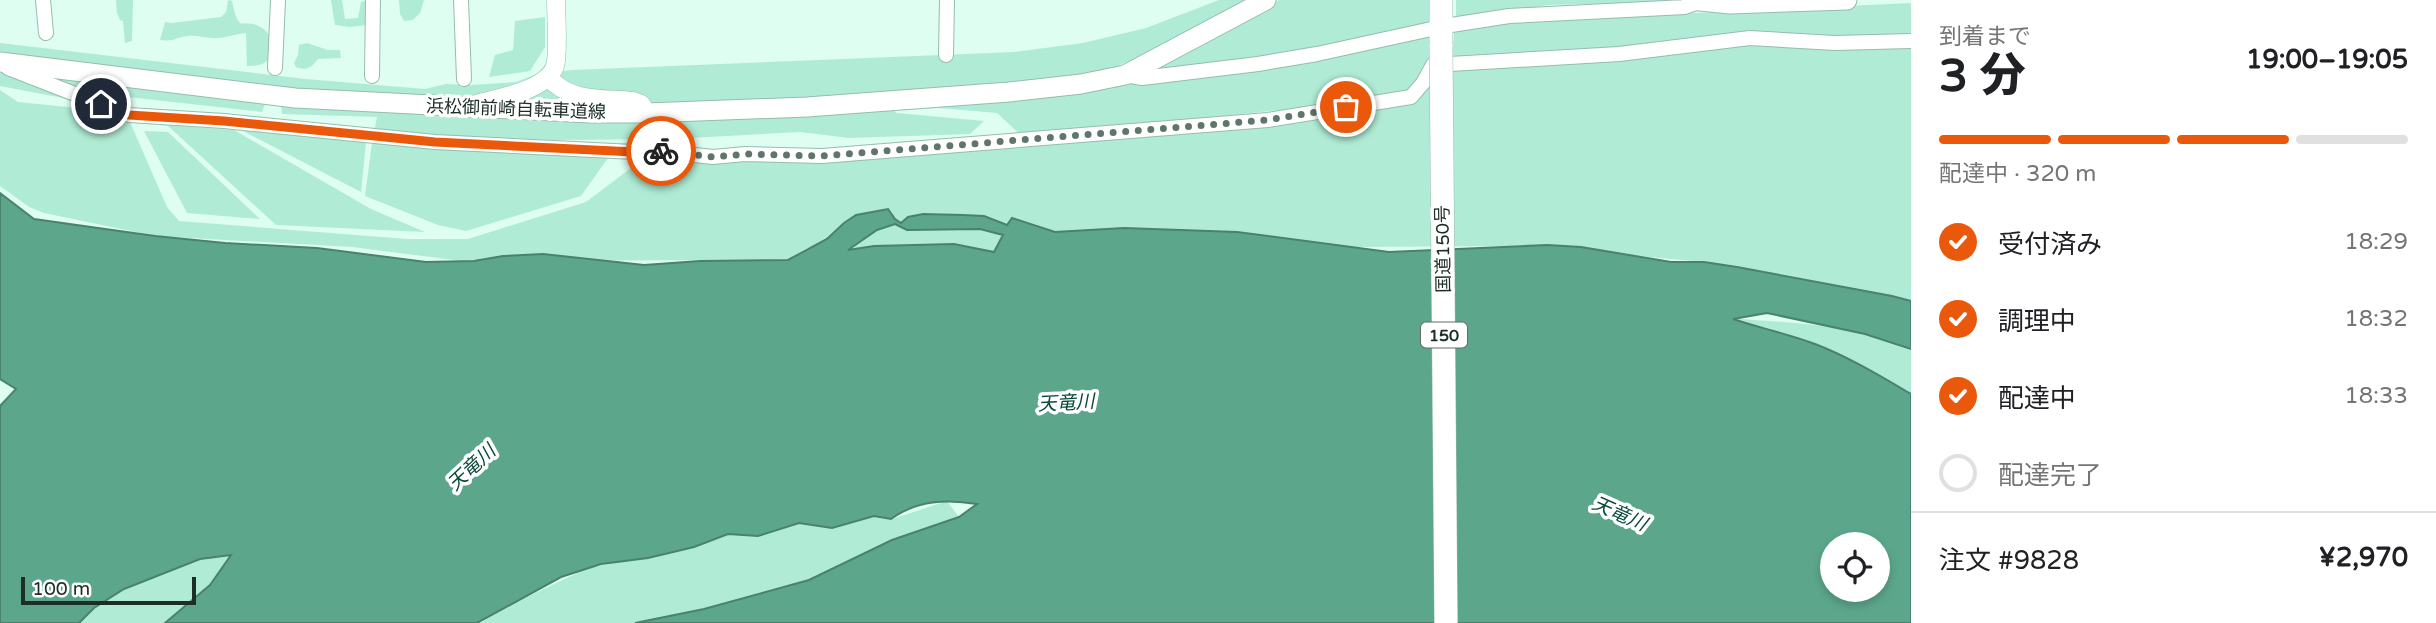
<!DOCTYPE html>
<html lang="ja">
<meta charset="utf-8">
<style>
body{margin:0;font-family:"Varela Round","Noto Sans JP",sans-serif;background:#f2f2f2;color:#202124;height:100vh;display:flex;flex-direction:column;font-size:26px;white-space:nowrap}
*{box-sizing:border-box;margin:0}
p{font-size:23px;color:#757577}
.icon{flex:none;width:38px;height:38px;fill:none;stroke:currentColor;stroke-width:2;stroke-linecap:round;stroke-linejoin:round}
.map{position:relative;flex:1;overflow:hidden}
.details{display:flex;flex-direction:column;background:#fff;width:525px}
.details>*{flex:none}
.buttons{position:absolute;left:1820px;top:532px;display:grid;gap:14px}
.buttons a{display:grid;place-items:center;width:70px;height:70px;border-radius:50%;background:#fff;box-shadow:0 4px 10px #0003;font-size:35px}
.scale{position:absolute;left:21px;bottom:18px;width:175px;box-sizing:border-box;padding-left:7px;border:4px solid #1d2d27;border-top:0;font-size:19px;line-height:24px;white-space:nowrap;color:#1d2d27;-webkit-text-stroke:5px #fff;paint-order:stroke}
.pin{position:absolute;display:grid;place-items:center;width:60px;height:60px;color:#fff;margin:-30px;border:4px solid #fff;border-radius:50%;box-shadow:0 2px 7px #0007}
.courier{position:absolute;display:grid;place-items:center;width:70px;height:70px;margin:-35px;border:5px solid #ea580c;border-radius:50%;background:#fff;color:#222;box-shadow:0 2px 9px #0007}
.headline em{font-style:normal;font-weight:800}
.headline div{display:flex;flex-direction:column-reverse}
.headline{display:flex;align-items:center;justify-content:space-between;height:119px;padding:0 28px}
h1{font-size:46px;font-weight:800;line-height:52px}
.bar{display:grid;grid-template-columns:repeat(4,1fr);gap:10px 7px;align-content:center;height:84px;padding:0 28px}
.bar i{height:9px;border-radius:5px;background:#e0e0e0}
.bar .active{background:#ea580c}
.bar p{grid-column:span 4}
.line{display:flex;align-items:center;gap:18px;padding:0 28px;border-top:2px solid #e0e0e0}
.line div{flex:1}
ol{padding:0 28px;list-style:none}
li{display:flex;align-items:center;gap:21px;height:77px}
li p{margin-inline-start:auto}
li .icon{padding:7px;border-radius:50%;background:#ea580c;color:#fff;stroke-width:4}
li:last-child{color:#757577}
li i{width:38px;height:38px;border:4px solid #e0e0e0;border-radius:50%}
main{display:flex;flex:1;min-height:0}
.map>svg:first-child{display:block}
</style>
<main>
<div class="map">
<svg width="1911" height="623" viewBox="0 0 1911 623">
<rect width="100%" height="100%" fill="#ddfef0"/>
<path fill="#b0ecd5" d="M116,0H133L132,41L125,43L123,21L120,20L117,13Z
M228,0L232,1C240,38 241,15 262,28C269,32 272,41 276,47C268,63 264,66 247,66L246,33C235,34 223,39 212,38C204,38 196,35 188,36C176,37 175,42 160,40L165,22L172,23L221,17L226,12Z
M331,0H342L345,19L358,18L361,2L369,0L367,25L349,27L335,25Z
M399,0H424L420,13L413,20L404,21L400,14Z
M1219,0H1255L1142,59L1124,63L1107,71L887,106L897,113L984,121L970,134L849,138L800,132L671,139L555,140L374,133L377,117L282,114L281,103L266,102L262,112L83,92L79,101L0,86V43L306,79L425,89L446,84L471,85L516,82L537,74L572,70L1015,52L1083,43L1146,28Z
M1279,0H1430L1431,22L1307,50L1148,71Z
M1456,0H1662L1671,2L1550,5L1456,17Z
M1911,3V303L1704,262L1528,246L1346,247L1055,232L1012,218L994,252L954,244L874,246L846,251L807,248L788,260L462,261L352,247L155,236L44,213L29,207L0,186V90L18,102L126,113L167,207L179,221L407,239H468L586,202L635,165L968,150L1365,101L1023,137L997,113L916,106L1030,96L1297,63L1433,35L1452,63L1454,30L1538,20Z
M545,17V47L530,71L489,77L495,55L513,50L515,21Z
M307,43L328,50H340L341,58L318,59C311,68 307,71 296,67L294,63L298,55L299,45Z
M167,125L234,130L371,209L425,232L276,225Z
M241,130L366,142L361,192Z
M144,131L168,132L260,219L187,213Z
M372,143L608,158L581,196L466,231L438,225L365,196Z
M1730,318C1791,323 1855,324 1911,349V394L1870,370Z
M947,501L959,517L892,540L809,580L665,623H481L504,608L588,568L694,547L728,534L758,536L799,523L832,528L874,516L892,519Z
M232,555L210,585L164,623H79L94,608L124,589L200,559Z"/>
<path fill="#5ca78c" stroke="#49826e" stroke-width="2" fill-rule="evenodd" d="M0,193L34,219L155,236L225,243L317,248L426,262L474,261L503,256L543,254L644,265L700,261L788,260L827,239L844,223L856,215L888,209L895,219L901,223L908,217L923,214L963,215L984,216L1007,225L1012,218L1055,232L1124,228L1237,232L1389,252L1547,245L1581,247L1671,262H1704L1737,267L1892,296L1911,301V349L1865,334L1767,313L1733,319C1760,328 1788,334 1815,344C1849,357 1880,376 1911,394V623H635L704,609L809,580L892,540L959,517L977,504C947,499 917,500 891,519L874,516L832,528L799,523L758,536L728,534L694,547L648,558L601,564L561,577L477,623H165L210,585L231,555L200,559L124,589L94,608L79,623H0V406L16,389L0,379ZM895,224L907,230L980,229L1003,235L994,252L954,244L874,246L848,250L877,230ZM1832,544H1878V590H1832Z"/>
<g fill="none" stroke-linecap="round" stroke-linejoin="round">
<defs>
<path id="minor" d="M43,0L46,33
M461,0L464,79
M946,55L947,0
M8,68L129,115L224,121L435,142L634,152L658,151L713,157L745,154L822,156L1268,120L1411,97L1423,83L1433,65L1619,54L1750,38L1835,43L1911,41
M275,68L278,0
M1125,75L1142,78L1258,64L1317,54L1445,26L1509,16L1685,7L1699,2
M372,76L373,0"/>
<path id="tertiary" d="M548,77C571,103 601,98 633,101L641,104L647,113
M473,105C496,98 547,91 555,66C559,53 556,16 556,0"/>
<path id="secondary" d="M1691,0L1730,4L1847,0
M0,62L295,98L590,113H646L807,107L1009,92L1081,84L1125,75L1266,0"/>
<path id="trunk" d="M1441,47V0"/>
</defs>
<use href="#minor" stroke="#95bdad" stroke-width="16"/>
<use href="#tertiary" stroke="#95bdad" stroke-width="19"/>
<use href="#secondary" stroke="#95bdad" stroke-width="21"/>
<use href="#trunk" stroke="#95bdad" stroke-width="24"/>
<use href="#minor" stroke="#fff" stroke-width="14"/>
<use href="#tertiary" stroke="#fff" stroke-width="18"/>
<use href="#secondary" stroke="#fff" stroke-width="19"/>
<use href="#trunk" stroke="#fff" stroke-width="23"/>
<defs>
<path id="trunk-bridge" d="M1441,47L1446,623"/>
</defs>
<use href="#trunk-bridge" stroke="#95bdad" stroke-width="24" stroke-linecap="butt"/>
<use href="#trunk-bridge" stroke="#fff" stroke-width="23"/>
</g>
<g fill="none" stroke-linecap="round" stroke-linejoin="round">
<path stroke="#60766d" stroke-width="7" stroke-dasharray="0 12.6" d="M661,151L713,157L746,154L822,156L1268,120L1346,107"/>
<path stroke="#ea580c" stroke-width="9" d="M101,104L129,115L224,121L435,142L634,152L661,151"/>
</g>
<g text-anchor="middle" stroke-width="7" stroke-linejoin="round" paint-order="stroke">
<rect fill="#fff" stroke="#616c68" stroke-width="2" x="1421" y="322.5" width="46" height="25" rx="5"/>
<g font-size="16" font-weight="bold" fill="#1d2d27">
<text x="1444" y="341">150</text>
</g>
<g font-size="18" fill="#1d2d27" stroke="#fff">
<text transform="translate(516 109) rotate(2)" y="6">浜松御前崎自転車道線</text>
<text transform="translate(1443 249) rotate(-91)" y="6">国道150号</text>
</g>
<g font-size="19" font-style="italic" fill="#084937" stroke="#fff">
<text transform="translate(1066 402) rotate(-3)" y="7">天竜川</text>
<text transform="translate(471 467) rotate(-43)" y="7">天竜川</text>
<text transform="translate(1620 513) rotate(24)" y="7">天竜川</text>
</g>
</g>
</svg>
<div class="buttons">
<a><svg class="icon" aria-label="locate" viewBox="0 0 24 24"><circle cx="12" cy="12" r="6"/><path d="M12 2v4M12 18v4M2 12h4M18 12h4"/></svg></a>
</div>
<div class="scale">100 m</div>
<div class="pin" style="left:1346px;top:107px;background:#ea580c"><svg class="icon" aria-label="bag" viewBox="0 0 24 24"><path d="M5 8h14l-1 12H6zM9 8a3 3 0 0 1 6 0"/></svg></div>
<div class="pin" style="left:101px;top:104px;background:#1f2937"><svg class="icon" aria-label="home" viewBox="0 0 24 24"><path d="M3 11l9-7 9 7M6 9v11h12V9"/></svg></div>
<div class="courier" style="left:661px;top:151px"><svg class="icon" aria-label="bike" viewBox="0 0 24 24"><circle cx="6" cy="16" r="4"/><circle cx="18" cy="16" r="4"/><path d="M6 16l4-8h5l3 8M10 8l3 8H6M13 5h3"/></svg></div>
</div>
<section class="details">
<div class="headline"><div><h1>3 分</h1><p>到着まで</p></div><em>19:00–19:05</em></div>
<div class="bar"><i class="active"></i><i class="active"></i><i class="active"></i><i></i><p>配達中 · 320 m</p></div>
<ol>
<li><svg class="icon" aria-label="check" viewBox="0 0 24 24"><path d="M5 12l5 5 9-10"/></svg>受付済み<p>18:29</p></li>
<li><svg class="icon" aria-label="check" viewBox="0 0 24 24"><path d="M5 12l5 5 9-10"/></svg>調理中<p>18:32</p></li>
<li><svg class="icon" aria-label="check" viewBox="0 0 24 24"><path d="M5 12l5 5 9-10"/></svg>配達中<p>18:33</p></li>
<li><i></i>配達完了</li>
</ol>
<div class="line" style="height:91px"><div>注文 #9828</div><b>¥2,970</b></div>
</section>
</main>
